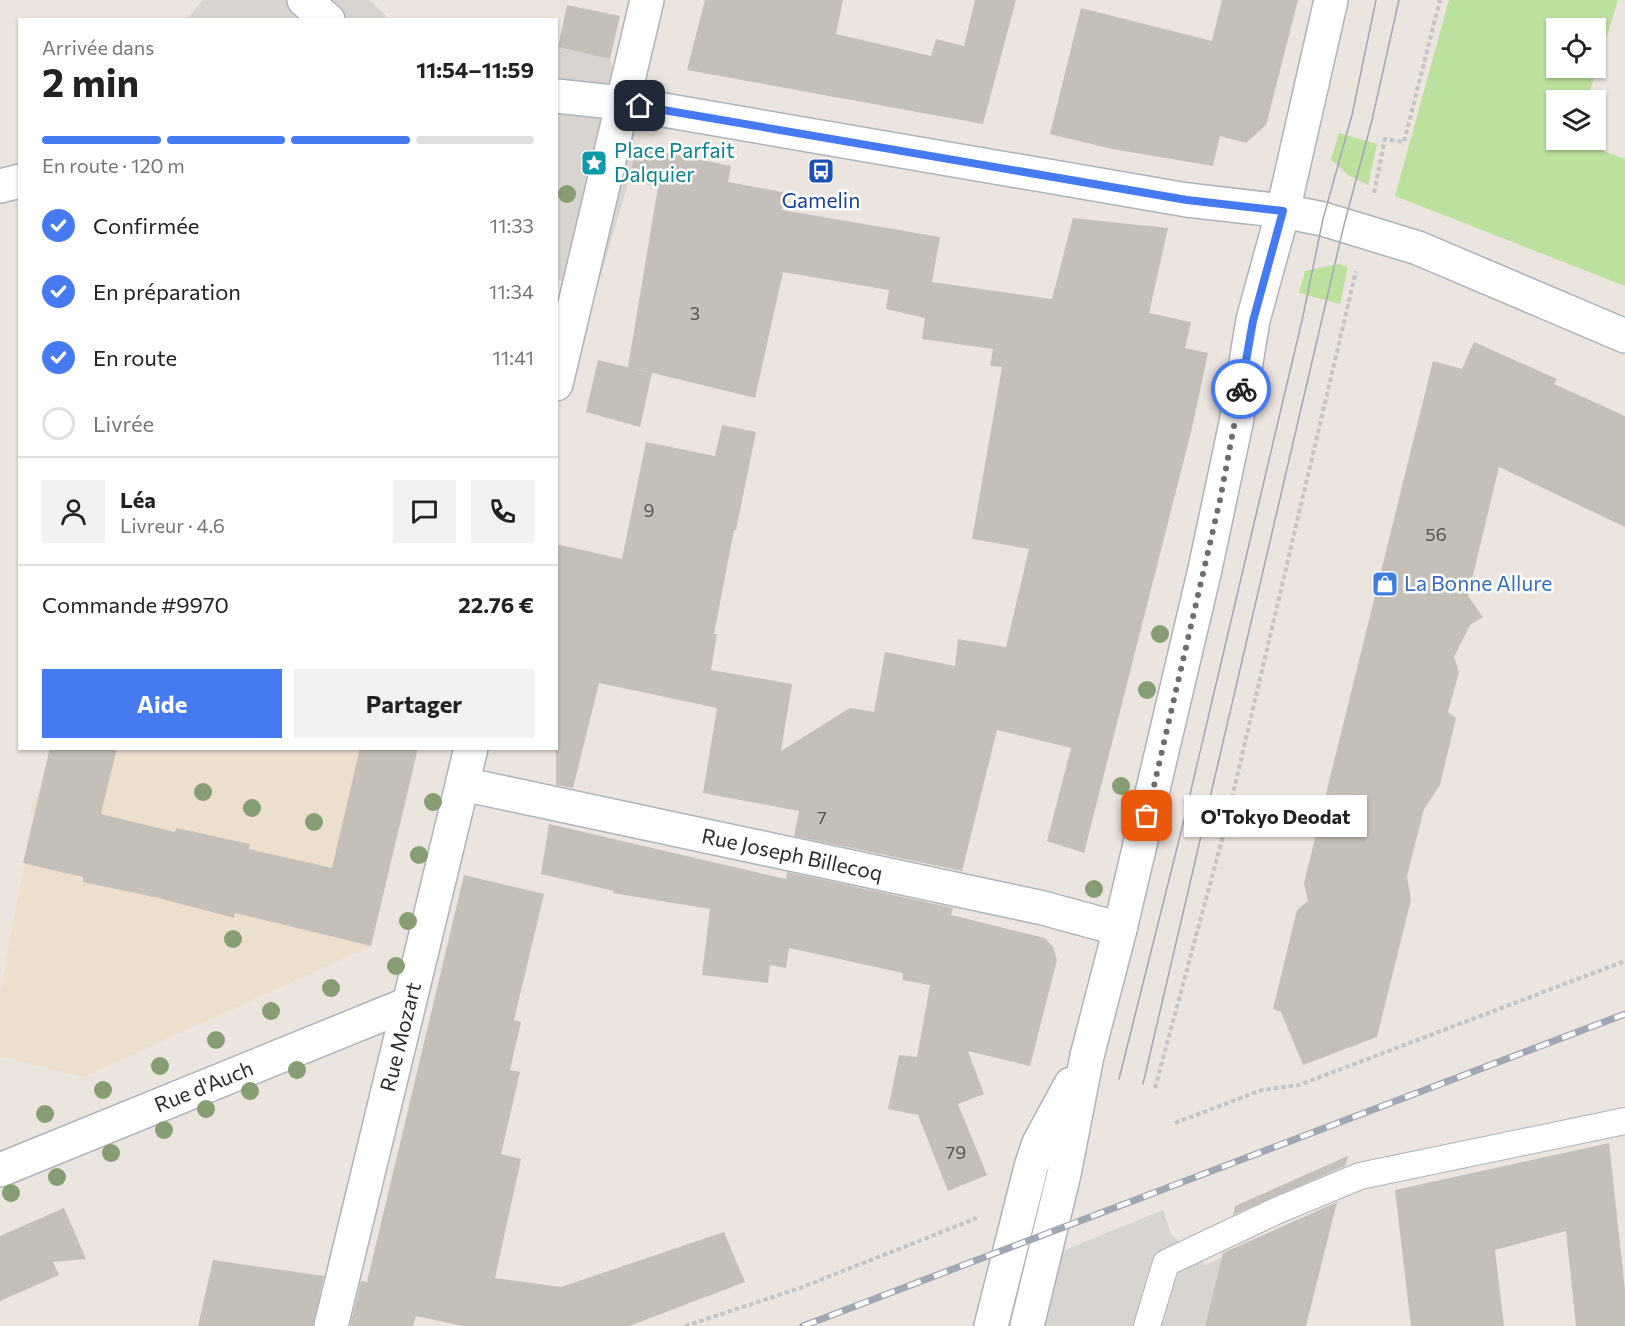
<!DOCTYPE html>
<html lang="fr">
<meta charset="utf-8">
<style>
body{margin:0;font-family:Commissioner,sans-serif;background:#f2f2f2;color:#222;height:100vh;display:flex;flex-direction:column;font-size:22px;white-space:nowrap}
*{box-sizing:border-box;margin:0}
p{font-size:20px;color:#767676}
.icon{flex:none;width:33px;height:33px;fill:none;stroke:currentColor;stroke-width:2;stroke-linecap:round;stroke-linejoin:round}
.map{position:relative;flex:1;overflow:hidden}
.panel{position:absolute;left:18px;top:18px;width:540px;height:732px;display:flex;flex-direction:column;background:#fff;border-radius:0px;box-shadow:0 2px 4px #0004}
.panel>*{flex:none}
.buttons{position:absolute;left:1546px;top:18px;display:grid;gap:12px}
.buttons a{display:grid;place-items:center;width:60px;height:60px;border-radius:0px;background:#fff;box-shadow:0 2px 4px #0004;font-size:30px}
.pin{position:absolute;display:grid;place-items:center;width:51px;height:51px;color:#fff;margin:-26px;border-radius:12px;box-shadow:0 3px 9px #0006}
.courier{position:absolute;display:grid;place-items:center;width:60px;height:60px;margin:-30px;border:4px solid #467af1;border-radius:50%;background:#fff;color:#222;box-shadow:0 2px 8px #0007}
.bubble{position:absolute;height:42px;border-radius:0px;background:#fff;box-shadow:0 2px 4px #0004;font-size:20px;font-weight:700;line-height:42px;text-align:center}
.overview em{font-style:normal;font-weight:700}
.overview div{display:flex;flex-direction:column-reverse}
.overview{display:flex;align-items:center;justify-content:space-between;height:102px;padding:0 24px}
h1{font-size:39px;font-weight:700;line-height:45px}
.bar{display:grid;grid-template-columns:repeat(4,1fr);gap:9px 6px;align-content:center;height:72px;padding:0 24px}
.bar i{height:8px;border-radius:4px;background:#e0e0e0}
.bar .on{background:#467af1}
.bar p{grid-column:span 4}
.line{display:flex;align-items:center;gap:15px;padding:0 24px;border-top:2px solid #e0e0e0}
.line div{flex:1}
.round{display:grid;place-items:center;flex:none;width:63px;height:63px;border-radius:0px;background:#f2f2f2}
ol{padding:0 24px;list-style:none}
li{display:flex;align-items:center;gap:18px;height:66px}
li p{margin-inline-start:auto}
li .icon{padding:6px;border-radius:50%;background:#467af1;color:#fff;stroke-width:4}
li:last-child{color:#767676}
li i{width:33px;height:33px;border:3px solid #e0e0e0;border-radius:50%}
.primary-button{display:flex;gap:12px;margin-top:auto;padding:12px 24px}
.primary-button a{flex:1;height:69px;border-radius:0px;background:#467af1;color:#fff;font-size:24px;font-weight:700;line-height:69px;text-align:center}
.primary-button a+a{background:#f2f2f2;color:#222}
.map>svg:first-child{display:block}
</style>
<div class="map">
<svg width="1625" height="1326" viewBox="0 0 1625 1326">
<rect width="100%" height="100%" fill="#ece4de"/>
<path fill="#eddfce" d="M50,749H418L371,946L83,1077L0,1056V995L33,815L30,814L34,796H38Z"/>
<path fill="#bce09d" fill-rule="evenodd" d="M1449,0H1618L1587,100H1557V140H1574L1625,159V286L1395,196ZM1557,28H1596V68H1557Z
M1339,133L1377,144L1368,185L1348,175L1331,159Z
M1338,264L1348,267L1340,304L1299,293L1305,271Z"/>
<path fill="#d8d4d0" d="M203,0H369L388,18L399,19L186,20Z
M557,47L610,59L636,147L629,180L597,288L557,280Z
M1163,1210L1171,1234L1206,1265L1222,1257L1205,1326H1042L1060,1252Z"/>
<path fill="#c5bfb9" d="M705,0H843L836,34L931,56L936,39L964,46L975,0H1016L983,124L687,70Z
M1222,0H1298L1266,125L1246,143L1220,136L1213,166L1112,149L1050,134L1081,8L1212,41Z
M567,5L620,16L610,59L558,47Z
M636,147L731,166L728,182L787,193L782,210L940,237L932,282L1052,299L1073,218L1168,228L1149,313L1191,322L1185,348L1208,353L1192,428L1084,853L1047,841L1071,748L997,730L962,871L794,836L799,811L703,793L717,708L599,683L573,788L556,785V544L622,559L646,442L715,456L722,425L756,432L736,530H734L714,634H717L711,670L792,684L781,751L850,708L874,712L885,652L955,666L958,639L1006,647L1029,549L972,539L1002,367L990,366L993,349L922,339L925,318L886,309L889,290L783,272L755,398L628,367L658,187L629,180Z
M1474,342L1557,379L1554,384L1625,416V527L1499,467L1468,596L1483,617L1470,625L1454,657L1459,672L1448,712L1456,718L1440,785L1424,809L1407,876L1411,900L1377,1037L1303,1065L1281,1012L1273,1009L1297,910L1308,901L1304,883L1433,361L1462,369Z
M598,360L652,373L640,427L586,412Z
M50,748H117L101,814L175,832L176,828L250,844L249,849L332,868L360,748H418L371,946L235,913L234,918L159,898L83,882V877L23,863Z
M549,824L786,879L787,872L953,908L951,915L1045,938L1053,947L1057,960L1030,1066L968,1051L984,1094L958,1104L987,1175L948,1191L918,1115L888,1109L899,1055L917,1057L930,985L903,980V973L789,948L786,968L770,965L768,983L702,975L710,909L613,893L614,891L541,874Z
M464,875L544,894L514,1020L521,1022L510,1070L520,1072L501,1154L521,1159L495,1278L561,1287L724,1232L745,1282L629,1326H463L416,1316L413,1326H350L361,1281L367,1282Z
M1609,1143L1625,1290V1326H1576L1566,1231L1495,1250L1504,1326H1411L1395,1190Z
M1348,1156L1345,1166L1233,1215L1235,1206Z
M1337,1202L1306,1326H1205L1223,1253Z
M64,1208L86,1259L53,1262L59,1275L0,1301V1236Z
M213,1260L324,1276L313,1326H198Z"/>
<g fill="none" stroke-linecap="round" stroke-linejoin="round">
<defs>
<path id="service" d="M1147,1326L1166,1263L1276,1211L1360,1176L1625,1121"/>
<path id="minor" d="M304,0L328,20
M556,384L647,0
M463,784L1043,908L1120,929
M0,1170L408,1004
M331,1326L471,748"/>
<path id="tertiary" d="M556,96L623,103L1187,200L1283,211L1323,219L1418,248L1625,336
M0,186L20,181"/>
<path id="secondary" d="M991,1326L1031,1167L1039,1143L1071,1084
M1027,1326L1064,1174L1087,1056L1120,929L1205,569L1236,423L1253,320L1283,211L1331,0"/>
</defs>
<use href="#service" stroke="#aeb2bb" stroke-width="28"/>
<use href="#minor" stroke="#aeb2bb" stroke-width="36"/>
<use href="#tertiary" stroke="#aeb2bb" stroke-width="36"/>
<use href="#secondary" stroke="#aeb2bb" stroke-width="36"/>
<path stroke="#c4c4c4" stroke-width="4" stroke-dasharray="4.5 3" stroke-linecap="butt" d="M1374,193L1385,139L1404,142L1440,0
M1155,1088L1223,836L1356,271
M1175,1123L1262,1090L1299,1085L1625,961
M685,1326L800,1288L977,1218"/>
<use href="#service" stroke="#fff" stroke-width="26"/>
<use href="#minor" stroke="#fff" stroke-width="33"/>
<use href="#tertiary" stroke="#fff" stroke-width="33"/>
<use href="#secondary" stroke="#fff" stroke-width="33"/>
<path stroke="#a1a6b4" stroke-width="1.5" d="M1119,1079L1183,824L1303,316L1323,219L1352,115L1376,0
M1143,1084L1344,225L1372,120L1399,0"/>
<defs>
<path id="rail" d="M803,1326L1625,1014"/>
</defs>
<use href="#rail" stroke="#a1a6b4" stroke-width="7"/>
<use href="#rail" stroke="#fff" stroke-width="4.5" stroke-dasharray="14" stroke-linecap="butt"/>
</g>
<g fill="#879e74">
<circle cx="567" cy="194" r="9"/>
<circle cx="1160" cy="634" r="9"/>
<circle cx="1147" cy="690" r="9"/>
<circle cx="1121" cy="786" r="9"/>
<circle cx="203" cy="792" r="9"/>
<circle cx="433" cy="802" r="9"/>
<circle cx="252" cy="808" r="9"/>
<circle cx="314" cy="822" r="9"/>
<circle cx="419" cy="855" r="9"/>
<circle cx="1094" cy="889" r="9"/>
<circle cx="408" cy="921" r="9"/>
<circle cx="233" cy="939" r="9"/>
<circle cx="396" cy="966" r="9"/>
<circle cx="331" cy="988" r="9"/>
<circle cx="271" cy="1011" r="9"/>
<circle cx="216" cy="1040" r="9"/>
<circle cx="160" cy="1066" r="9"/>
<circle cx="297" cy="1070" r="9"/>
<circle cx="103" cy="1090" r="9"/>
<circle cx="250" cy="1091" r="9"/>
<circle cx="206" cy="1109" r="9"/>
<circle cx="45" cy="1114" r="9"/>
<circle cx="164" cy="1130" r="9"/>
<circle cx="111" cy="1153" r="9"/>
<circle cx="57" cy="1177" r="9"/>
<circle cx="11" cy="1193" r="9"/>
</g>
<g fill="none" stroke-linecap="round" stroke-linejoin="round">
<path stroke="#6f6c6a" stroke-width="6" stroke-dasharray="0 10.8" d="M1147,816L1220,500L1241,389"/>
<path stroke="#467af1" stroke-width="8" d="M640,106L1187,200L1283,211L1253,321L1241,389"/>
</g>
<defs>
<symbol id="sight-square" viewBox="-11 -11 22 22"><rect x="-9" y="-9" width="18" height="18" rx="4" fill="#0f9aa8" stroke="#fff"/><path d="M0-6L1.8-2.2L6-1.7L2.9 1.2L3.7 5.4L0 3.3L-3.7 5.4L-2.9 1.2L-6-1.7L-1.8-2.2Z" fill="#fff"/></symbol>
<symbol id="bus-square" viewBox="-11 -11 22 22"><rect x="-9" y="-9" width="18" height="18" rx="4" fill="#1a4fb4" stroke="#fff"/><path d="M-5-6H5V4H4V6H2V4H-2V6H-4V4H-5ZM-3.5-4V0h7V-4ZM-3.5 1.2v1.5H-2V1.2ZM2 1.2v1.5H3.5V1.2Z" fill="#fff"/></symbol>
<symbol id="shop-square" viewBox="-11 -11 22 22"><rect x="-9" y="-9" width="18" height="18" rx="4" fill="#3f7fe0" stroke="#fff"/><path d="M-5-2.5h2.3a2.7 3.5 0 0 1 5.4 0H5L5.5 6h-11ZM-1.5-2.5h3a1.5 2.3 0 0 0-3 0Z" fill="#fff"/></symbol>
</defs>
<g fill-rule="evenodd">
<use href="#sight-square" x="579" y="148" width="30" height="30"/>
<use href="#bus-square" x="806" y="156" width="30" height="30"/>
<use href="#shop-square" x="1370" y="569" width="30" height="30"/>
</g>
<g text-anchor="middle" stroke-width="5" stroke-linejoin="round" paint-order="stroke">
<g font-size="18" fill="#52504e">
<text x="695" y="320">3</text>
<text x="649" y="517">9</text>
<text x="1436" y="541">56</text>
<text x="822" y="824">7</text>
<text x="956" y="1159">79</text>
</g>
<g font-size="21" fill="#0d838f" stroke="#fff" text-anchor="start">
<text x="614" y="158">Place Parfait<tspan x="614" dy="24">Dalquier</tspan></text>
</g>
<g font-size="21" fill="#164399" stroke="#fff">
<text x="821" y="208">Gamelin</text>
</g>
<g font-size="21" fill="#366cbe" stroke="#fff" text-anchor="start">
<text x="1404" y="591">La Bonne Allure</text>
</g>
<g font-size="21" fill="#2b2b2b" stroke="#fff">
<text transform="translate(792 855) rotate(12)" y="7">Rue Joseph Billecoq</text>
<text transform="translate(401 1037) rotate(-76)" y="7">Rue Mozart</text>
<text transform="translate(204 1087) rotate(-22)" y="7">Rue d'Auch</text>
</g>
</g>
</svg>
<div class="buttons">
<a><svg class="icon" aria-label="locate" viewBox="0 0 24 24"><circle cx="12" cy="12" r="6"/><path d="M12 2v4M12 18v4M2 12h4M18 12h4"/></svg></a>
<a><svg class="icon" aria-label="layers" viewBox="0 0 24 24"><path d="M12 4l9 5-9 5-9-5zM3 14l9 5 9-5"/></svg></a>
</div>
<div class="pin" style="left:1147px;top:816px;background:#ea580c"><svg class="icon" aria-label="bag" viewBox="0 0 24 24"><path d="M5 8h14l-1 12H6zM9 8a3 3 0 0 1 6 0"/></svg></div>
<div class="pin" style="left:640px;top:106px;background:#1f2937"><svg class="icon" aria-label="home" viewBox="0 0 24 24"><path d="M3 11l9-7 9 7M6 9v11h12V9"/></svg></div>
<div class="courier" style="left:1241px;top:389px"><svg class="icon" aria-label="bike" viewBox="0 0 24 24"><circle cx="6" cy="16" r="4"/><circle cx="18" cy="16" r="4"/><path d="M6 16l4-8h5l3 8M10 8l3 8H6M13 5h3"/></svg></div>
<div class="bubble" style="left:1184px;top:795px;width:183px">O'Tokyo Deodat</div>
<section class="panel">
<div class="overview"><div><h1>2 min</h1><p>Arrivée dans</p></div><em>11:54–11:59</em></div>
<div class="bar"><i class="on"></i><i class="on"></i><i class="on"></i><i></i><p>En route · 120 m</p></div>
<ol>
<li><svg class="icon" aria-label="check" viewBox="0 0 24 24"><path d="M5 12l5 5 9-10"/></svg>Confirmée<p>11:33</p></li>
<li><svg class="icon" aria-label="check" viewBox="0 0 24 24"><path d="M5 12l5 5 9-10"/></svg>En préparation<p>11:34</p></li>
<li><svg class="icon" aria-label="check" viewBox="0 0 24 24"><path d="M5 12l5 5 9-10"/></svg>En route<p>11:41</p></li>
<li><i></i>Livrée</li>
</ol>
<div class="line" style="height:108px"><a class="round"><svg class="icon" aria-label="person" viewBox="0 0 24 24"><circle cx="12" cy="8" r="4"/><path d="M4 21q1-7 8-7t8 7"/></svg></a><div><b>Léa</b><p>Livreur · 4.6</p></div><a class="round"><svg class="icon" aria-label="chat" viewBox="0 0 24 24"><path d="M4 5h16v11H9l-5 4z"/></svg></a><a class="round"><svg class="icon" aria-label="phone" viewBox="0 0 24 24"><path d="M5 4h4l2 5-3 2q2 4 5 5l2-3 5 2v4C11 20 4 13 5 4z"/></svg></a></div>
<div class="line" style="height:78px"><div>Commande #9970</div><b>22.76 €</b></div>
<div class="primary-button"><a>Aide</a><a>Partager</a></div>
</section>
</div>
